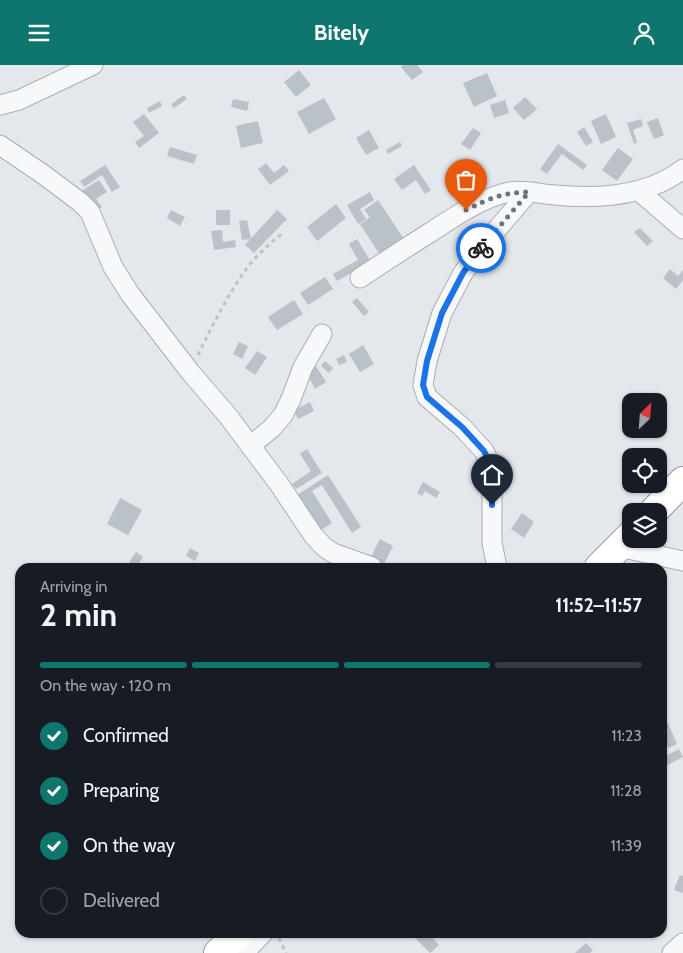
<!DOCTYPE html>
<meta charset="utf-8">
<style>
body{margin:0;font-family:Cabin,sans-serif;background:#242831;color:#f1f3f6;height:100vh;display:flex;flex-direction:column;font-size:19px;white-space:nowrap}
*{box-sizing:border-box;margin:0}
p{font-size:16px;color:#9ea1a6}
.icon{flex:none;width:28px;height:28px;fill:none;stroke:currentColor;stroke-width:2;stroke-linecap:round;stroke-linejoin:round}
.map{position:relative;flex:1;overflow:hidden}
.details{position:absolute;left:15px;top:498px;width:652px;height:375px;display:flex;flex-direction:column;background:#171b24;border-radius:15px;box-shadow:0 1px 4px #0004}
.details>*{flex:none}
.needle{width:32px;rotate:25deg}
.tools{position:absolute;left:622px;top:328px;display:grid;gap:10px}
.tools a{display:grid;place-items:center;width:45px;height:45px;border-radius:10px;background:#171b24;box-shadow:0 1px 4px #0004;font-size:25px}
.pin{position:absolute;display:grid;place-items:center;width:42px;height:42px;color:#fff;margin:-51px -21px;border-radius:50% 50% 50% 0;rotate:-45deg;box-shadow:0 0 5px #0007}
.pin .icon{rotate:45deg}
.courier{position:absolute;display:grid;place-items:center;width:50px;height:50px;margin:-25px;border:4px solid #1a73e8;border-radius:50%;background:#fff;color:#222;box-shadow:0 1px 6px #0007}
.headline em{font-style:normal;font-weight:700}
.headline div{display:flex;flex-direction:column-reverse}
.headline{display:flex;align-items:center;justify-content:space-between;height:85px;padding:0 25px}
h1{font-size:32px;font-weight:700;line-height:38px}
.bar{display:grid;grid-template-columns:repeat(4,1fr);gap:8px 5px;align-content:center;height:60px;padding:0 25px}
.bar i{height:6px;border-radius:4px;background:#363941}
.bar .active{background:#0f766e}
.bar p{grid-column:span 4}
ol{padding:0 25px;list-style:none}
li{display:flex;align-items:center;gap:15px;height:55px}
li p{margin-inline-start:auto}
li .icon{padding:5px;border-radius:50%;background:#0f766e;color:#fff;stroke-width:4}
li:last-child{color:#9ea1a6}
li i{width:28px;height:28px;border:2px solid #363941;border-radius:50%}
header{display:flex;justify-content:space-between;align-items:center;height:65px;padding:0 25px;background:#0f766e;color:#fff;font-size:22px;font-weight:700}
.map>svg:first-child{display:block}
</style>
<header><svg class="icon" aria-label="menu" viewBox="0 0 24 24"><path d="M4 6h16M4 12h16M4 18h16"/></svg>Bitely<svg class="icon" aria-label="person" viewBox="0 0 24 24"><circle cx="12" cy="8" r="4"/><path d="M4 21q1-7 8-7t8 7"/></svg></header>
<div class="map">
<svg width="683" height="888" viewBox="0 0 683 888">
<rect width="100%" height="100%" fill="#e4e7eb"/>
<path fill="#bbc1c8" d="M403,0H417L423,7L412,15L401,2Z
M299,5L311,20L296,32L284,17Z
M487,8L497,31L474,42L463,18Z
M184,30L187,34L174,43L171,39Z
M525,32L537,44L524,55L513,43Z
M324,33L336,54L309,69L297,47Z
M233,34L249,37L247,46L231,42Z
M505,35L509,48L494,53L490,40Z
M160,36L162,41L149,48L147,43Z
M144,49L159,68L139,83L135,77L144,71L133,57Z
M606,49L616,72L601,79L591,56Z
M658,53L664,70L654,74L647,57Z
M641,54L643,61L633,65L637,77L634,79L627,58Z
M258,56L263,78L241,83L236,61Z
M584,62L593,77L586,81L577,67Z
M473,63L481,68L470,85L461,79Z
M369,65L379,83L366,90L356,73Z
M400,77L402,81L388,89L386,85Z
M558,79L587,100L583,105L562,89L547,109L540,104Z
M170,82L197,90L194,99L167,91Z
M618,83L633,94L617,116L602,105Z
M266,98L274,108L284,100L289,106L270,120L258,104Z
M105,100L120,122L112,127L102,110L84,122L80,116Z
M414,100L431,125L425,129L416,115L402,125L394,114Z
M99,115L107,127L96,134L102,142L94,147L80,127Z
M370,127L374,135L360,144L366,154L358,159L347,140Z
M378,135L406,177L382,193L360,159L370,152L364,145Z
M336,139L346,153L317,176L307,162Z
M171,145L185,152L180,161L167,153Z
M216,145H230V160H216Z
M277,145L287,154L254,188L245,180Z
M247,155L251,174L242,175L239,156Z
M640,163L653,176L647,181L634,167Z
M222,165L223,177L235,175L236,182L214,185L211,166Z
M357,174L371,197L337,216L333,209L358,195L349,179Z
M670,204L678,211L683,205V215L676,224L663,213Z
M325,212L333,224L308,240L300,228Z
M357,233L369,247L364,251L352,237Z
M294,235L303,249L277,265L268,252Z
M239,277L248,281L242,294L233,289Z
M363,280L374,299L360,307L349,289Z
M257,286L267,292L255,310L245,303Z
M344,290L347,297L339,300L336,294Z
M325,296L333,303L329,308L321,301Z
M316,301L326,317L315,324L306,307Z
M310,337L314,346L298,354L294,345Z
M307,384L322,408L296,424L292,419L311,406L300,389Z
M328,410L361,462L352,468L322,420L312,426L332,458L320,466L297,430Z
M423,417L440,427L436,433L425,426L422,431L417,428Z
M120,433L142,445L128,470L107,459Z
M522,448L534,457L524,473L511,464Z
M380,474L393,481L384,499L371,492Z
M190,483L199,488L195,496L186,491Z
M136,487L143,492L137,502L129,497Z
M668,658L677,679L668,683L662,671V661Z
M679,684L683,692L662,703V693Z
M680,810L683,811V828L674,825Z
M410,868H428L439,880L430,888Z
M586,878L593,885L590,888H575Z"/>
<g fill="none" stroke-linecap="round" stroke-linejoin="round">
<defs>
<path id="minor" d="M0,40L19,35L93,0
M0,80L44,110L80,137L90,147L113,202L130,229L191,308L228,351L279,419L313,470L324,482L333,488L372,502
M639,126L683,164
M360,213C384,197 407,182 431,167C454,152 481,133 509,127C524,124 539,129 555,130C597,134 648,131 683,104
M250,381L272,363L283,350L291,334L303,302L322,269
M619,482L683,496
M497,502L492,478V403L484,386L462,362L427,332L423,320L427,296L442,248L463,208L486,177L529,127
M244,888L263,868
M672,888L683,878"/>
<path id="trunk" d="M654,446L683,416
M599,502L631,470
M218,888L239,868"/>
</defs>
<use href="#minor" stroke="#a9aeb5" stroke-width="21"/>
<use href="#trunk" stroke="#8c95a2" stroke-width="30"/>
<path stroke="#bec2c7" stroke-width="3" stroke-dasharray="4 4" stroke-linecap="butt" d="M198,290C213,259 229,227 250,199C260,187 272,177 284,167
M279,873L286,888"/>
<use href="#minor" stroke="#f7f8fa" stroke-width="19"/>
<use href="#trunk" stroke="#fff" stroke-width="28"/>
</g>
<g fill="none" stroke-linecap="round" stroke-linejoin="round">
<path stroke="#6c747e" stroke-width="5" stroke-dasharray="0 9" d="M466,145C488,134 504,127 529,127L481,183"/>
<path stroke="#1a73e8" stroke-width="6" d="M481,183L463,208L442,248L427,296L423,320L427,332L462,362L484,386L492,402V440"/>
</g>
</svg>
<div class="tools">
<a><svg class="needle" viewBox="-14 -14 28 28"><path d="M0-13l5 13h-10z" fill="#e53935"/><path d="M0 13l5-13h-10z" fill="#9ea1a6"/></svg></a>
<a><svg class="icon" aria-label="locate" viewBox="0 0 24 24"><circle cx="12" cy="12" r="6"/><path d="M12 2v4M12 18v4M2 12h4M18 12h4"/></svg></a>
<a><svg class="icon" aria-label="layers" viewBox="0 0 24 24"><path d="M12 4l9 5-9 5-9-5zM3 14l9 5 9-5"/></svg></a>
</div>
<div class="pin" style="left:466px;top:145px;background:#ea580c"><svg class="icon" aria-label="bag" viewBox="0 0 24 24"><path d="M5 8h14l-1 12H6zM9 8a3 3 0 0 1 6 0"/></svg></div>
<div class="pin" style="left:492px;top:440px;background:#1f2937"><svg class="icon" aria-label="home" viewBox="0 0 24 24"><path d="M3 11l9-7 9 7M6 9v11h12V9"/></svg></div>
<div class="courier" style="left:481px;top:183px"><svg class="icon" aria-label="bike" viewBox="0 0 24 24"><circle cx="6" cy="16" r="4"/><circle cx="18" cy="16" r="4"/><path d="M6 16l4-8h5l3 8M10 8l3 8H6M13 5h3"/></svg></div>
<section class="details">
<div class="headline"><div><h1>2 min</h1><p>Arriving in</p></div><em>11:52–11:57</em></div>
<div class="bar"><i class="active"></i><i class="active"></i><i class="active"></i><i></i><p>On the way · 120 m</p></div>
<ol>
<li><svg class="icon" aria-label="check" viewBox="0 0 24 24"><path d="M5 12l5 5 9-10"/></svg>Confirmed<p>11:23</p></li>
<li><svg class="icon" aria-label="check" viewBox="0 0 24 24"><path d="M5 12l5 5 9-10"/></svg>Preparing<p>11:28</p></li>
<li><svg class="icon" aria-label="check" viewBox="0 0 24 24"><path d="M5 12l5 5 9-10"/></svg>On the way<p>11:39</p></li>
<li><i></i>Delivered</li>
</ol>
</section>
</div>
